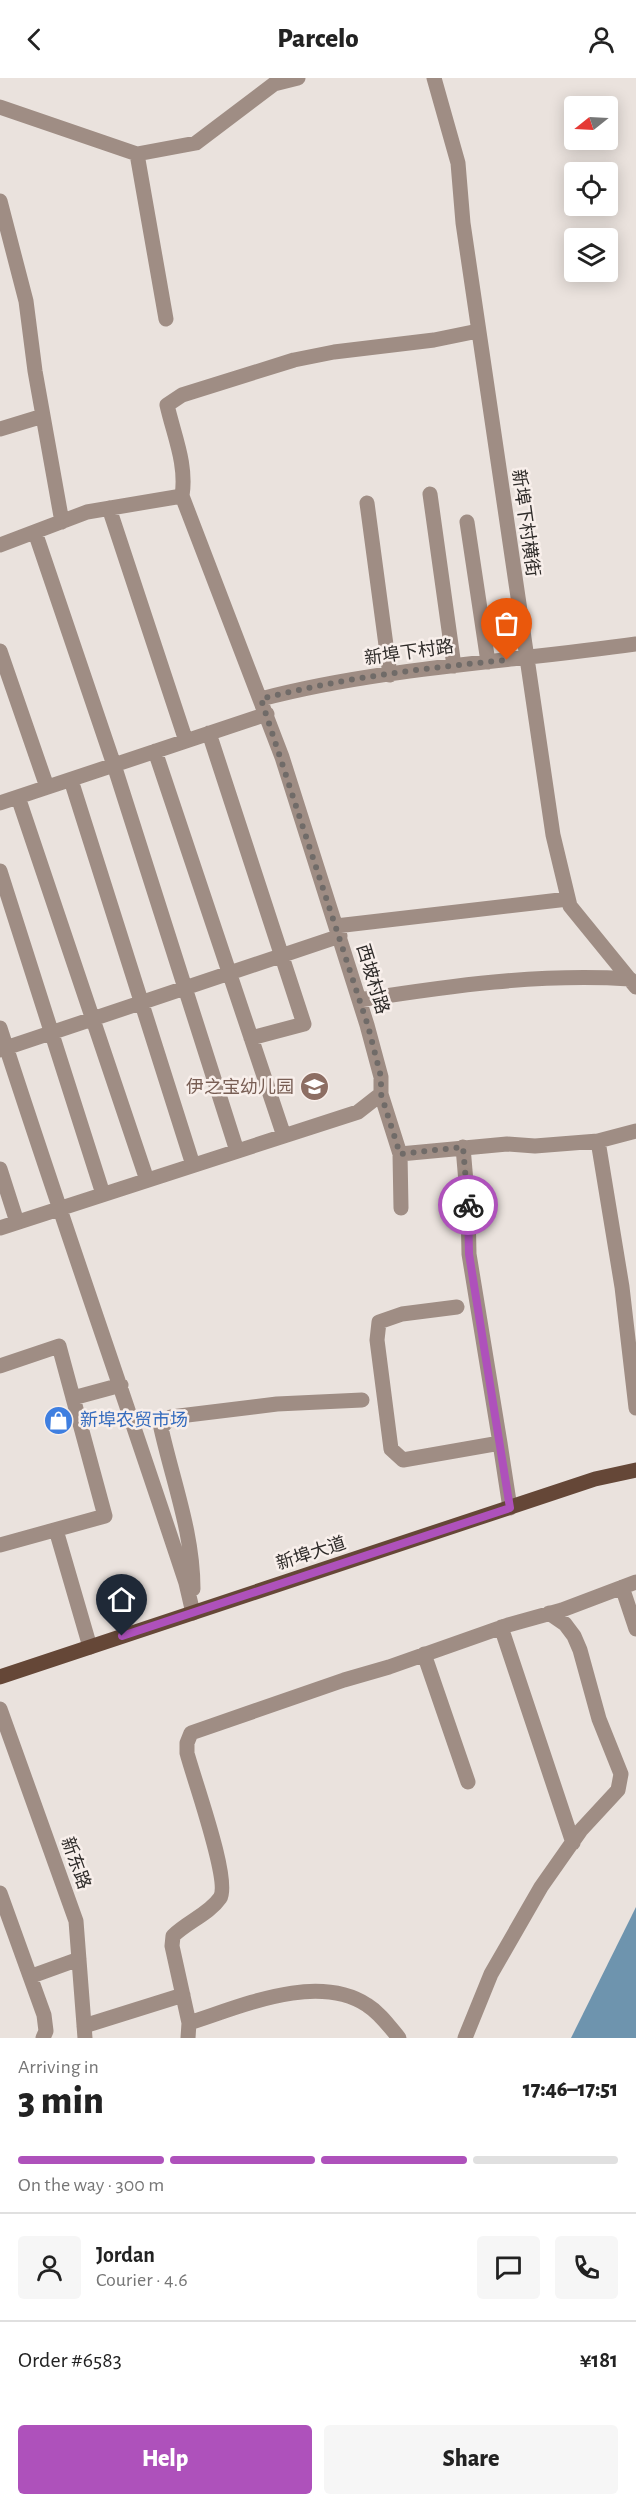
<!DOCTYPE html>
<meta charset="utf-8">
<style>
body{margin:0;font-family:"Alegreya Sans","Noto Sans SC",sans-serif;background:#f6f6f6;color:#222;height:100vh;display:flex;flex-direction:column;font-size:22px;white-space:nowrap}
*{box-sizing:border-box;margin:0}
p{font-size:20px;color:#767676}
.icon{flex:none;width:33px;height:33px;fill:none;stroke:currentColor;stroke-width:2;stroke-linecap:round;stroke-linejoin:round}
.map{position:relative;height:1960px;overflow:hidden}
.drawer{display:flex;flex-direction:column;background:#fff;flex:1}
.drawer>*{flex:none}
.needle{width:39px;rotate:252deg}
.tools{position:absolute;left:564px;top:18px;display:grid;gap:12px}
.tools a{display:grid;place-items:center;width:54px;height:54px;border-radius:6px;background:#fff;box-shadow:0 3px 15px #0003;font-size:30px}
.pin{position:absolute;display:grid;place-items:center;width:51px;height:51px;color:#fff;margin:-62px -26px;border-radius:50% 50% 50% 0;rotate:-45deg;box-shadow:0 0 6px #0007}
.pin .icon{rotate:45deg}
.courier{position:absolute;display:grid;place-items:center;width:60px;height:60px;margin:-30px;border:4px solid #ae51bb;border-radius:50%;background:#fff;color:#222;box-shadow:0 2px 8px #0007}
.head em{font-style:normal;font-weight:800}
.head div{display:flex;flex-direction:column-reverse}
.head{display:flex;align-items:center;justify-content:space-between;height:102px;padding:0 18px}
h1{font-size:39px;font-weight:800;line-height:45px}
.bar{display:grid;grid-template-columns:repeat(4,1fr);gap:9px 6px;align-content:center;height:72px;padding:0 18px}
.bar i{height:8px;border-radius:4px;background:#e0e0e0}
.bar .current{background:#ae51bb}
.bar p{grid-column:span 4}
.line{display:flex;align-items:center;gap:15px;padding:0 18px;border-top:2px solid #e0e0e0}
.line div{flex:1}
.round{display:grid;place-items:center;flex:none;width:63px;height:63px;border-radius:6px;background:#f6f6f6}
.button{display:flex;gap:12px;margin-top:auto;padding:12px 18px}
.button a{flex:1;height:69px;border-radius:6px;background:#ae51bb;color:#fff;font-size:24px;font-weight:800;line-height:69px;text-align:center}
.button a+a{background:#f6f6f6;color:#222}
header{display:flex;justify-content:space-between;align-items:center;height:78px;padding:0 18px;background:#fff;font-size:27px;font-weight:800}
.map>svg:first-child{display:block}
</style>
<header><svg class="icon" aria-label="back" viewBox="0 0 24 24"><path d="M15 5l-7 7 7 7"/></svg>Parcelo<svg class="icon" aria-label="person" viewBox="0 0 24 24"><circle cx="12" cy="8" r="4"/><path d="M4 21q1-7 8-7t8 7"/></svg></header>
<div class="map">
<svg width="636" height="1960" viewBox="0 0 636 1960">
<rect width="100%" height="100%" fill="#eae2dd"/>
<path fill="#6e94ae" d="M636,1829V1960H571Z"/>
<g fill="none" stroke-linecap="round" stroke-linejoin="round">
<path stroke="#9f8d84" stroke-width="15" d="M434,0L458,85L463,145L553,757L570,828L636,909
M0,29L137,76L196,65L274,6L298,0
M137,76L166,241
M0,123L26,223L35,293L62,444
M0,351L43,338
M430,416L454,588
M182,418C187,386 174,358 167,327L182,317L294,282L334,274L434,262L478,253
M367,425L390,597
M109,430L186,663
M467,444L488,584
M35,454L114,687L237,1073
M0,467L87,434L182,418
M0,573L47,709
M261,621C383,589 511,584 636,566
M209,655L304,946L251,960
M155,673L284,1058
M71,702L193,1087
M18,719L147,1102
M0,725L267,636
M0,793L103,1116
M336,848L568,821
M359,922C449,908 539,895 630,901
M0,950C60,1136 125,1320 186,1505L193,1535
M0,972L340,858
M381,1016L400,1076L507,1066L535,1068L598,1063L636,1053
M598,1063L622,1209L636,1330
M463,1069L468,1128L469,1176L500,1365
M400,1076L401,1130
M0,1091L17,1144
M0,1150L358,1034L381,1016V999L367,947L282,679L182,418
M457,1229L402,1236L379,1244L377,1262L391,1371L403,1382L500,1365L510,1430
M0,1288L59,1268L105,1438L0,1467
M73,1320L121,1307
M56,1452L90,1569
M622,1509L636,1551
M193,1511C193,1455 173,1404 161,1350L171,1339L277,1326L362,1322
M501,1549L573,1765
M424,1576L468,1704
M0,1631L76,1843L85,1960
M0,1815L44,1937L46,1953L43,1960
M32,1898L79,1881
M189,1945C240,1929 316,1894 367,1927C380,1935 389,1948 399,1960
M84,1948L183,1917
M188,1960L189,1945L172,1868L173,1858C187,1844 209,1836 220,1820C231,1803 193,1699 187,1675V1665L191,1655L344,1602L389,1589L508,1547L562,1532L636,1504
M465,1960L491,1896L541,1809L581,1752L618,1712L621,1696L599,1641L580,1572L574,1558L565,1546L549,1535"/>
<path stroke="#654737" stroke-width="15" d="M0,1599L595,1401L636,1392"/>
</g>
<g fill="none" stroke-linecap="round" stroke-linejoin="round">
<path stroke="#706b68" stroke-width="6" stroke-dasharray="0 10.8" d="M468,1127L463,1069L400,1076L381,1016V999L368,948L261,621C341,600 425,590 507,582"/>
<path stroke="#ae51bb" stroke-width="8" d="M122,1558L510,1430L469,1176L468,1127"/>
</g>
<defs>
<symbol id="school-disc" viewBox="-11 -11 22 22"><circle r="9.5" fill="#8d6e63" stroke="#f8efeb"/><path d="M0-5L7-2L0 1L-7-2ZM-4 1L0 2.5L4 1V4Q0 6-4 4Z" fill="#fff"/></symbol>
<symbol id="shop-disc" viewBox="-11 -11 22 22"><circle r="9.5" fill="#3f7fe0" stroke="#f8efeb"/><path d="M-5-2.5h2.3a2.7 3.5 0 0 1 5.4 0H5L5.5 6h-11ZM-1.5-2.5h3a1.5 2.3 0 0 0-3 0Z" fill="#fff"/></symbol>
</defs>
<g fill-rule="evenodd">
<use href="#school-disc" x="298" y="992" width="33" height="33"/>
<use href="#shop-disc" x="42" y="1326" width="33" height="33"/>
</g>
<g text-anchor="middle" stroke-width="5" stroke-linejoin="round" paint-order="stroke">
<g font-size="18" fill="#2e2b29" stroke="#f8efeb">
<text transform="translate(526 445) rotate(82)" y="6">新埠下村横街</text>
<text transform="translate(409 574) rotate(-8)" y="6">新埠下村路</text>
<text transform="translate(373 901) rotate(73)" y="6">西坡村路</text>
<text transform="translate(311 1475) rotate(-18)" y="6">新埠大道</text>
<text transform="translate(76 1785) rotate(70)" y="6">新东路</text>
</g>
<g font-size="18" fill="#785e54" stroke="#f8efeb" text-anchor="end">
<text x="294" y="1015">伊之宝幼儿园</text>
</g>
<g font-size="18" fill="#366cbe" stroke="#f8efeb" text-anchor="start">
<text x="80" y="1348">新埠农贸市场</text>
</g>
</g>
</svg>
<div class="tools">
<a><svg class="needle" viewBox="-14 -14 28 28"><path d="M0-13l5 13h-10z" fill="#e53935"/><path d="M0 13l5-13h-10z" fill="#767676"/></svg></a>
<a><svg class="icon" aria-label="locate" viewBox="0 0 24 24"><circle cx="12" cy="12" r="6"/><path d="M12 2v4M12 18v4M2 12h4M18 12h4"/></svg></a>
<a><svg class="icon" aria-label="layers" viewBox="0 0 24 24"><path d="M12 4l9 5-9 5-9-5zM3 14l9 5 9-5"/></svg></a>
</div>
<div class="pin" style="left:507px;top:582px;background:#ea580c"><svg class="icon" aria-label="bag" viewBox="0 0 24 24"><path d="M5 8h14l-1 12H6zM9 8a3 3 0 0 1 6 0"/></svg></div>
<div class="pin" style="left:122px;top:1558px;background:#1f2937"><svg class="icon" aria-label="home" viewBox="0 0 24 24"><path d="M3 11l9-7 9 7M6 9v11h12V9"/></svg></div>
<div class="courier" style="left:468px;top:1127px"><svg class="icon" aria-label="bike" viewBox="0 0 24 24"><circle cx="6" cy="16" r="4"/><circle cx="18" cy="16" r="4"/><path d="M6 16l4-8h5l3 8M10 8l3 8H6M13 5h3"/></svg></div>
</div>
<section class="drawer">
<div class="head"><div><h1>3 min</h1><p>Arriving in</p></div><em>17:46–17:51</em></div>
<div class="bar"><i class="current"></i><i class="current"></i><i class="current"></i><i></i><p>On the way · 300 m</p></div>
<div class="line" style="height:108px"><a class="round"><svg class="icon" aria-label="person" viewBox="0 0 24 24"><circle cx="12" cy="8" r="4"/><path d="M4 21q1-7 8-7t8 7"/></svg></a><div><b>Jordan</b><p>Courier · 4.6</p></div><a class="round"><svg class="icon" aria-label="chat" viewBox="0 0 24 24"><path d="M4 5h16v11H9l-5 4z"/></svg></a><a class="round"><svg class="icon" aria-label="phone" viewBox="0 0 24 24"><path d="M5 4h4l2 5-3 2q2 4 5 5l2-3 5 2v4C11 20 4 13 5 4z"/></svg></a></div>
<div class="line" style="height:78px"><div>Order #6583</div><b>¥181</b></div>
<div class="button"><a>Help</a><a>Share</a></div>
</section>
